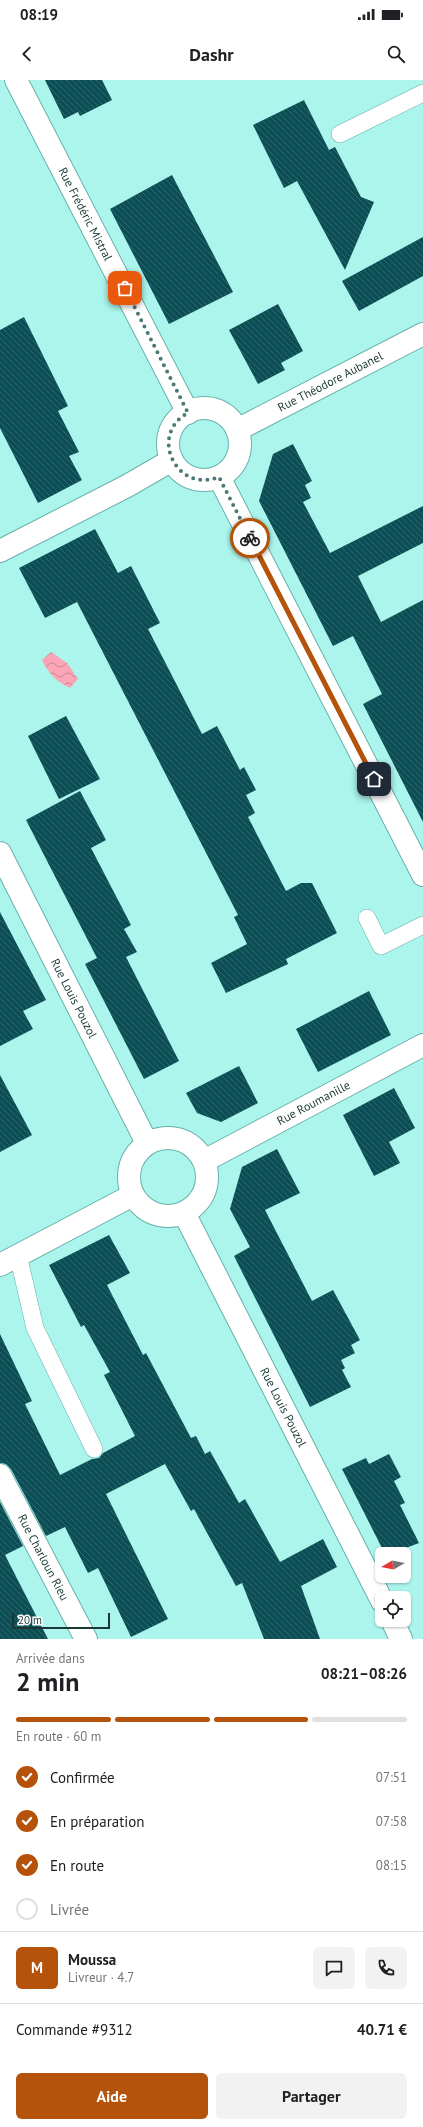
<!DOCTYPE html>
<html lang="fr">
<meta charset="utf-8">
<style>
body{margin:0;font-family:"PT Sans",sans-serif;background:#f2f2f2;color:#202124;height:100vh;display:flex;flex-direction:column;font-size:15px;white-space:nowrap}
*{box-sizing:border-box;margin:0}
p{font-size:13px;color:#757577}
.icon{flex:none;width:22px;height:22px;fill:none;stroke:currentColor;stroke-width:2;stroke-linecap:round;stroke-linejoin:round}
.map{position:relative;height:1559px;overflow:hidden}
.side{display:flex;flex-direction:column;background:#fff;flex:1}
.side>*{flex:none}
.needle{width:26px;rotate:261deg}
.fabs{position:absolute;left:375px;top:1467px;display:grid;gap:8px}
.fabs a{display:grid;place-items:center;width:36px;height:36px;border-radius:6px;background:#fff;box-shadow:0 1px 3px #0004;font-size:20px}
.scale{position:absolute;left:12px;bottom:10px;width:98px;box-sizing:border-box;padding-left:4px;border:2px solid #193835;border-top:0;font-size:11px;line-height:14px;white-space:nowrap;color:#193835;-webkit-text-stroke:3px #fff;paint-order:stroke}
.pin{position:absolute;display:grid;place-items:center;width:34px;height:34px;color:#fff;margin:-17px;border-radius:8px;box-shadow:0 2px 6px #0006}
.courier{position:absolute;display:grid;place-items:center;width:40px;height:40px;margin:-20px;border:3px solid #b45309;border-radius:50%;background:#fff;color:#222;box-shadow:0 1px 5px #0007}
.headline em{font-style:normal;font-weight:600}
.headline div{display:flex;flex-direction:column-reverse}
.headline{display:flex;align-items:center;justify-content:space-between;height:68px;padding:0 16px}
h1{font-size:26px;font-weight:600;line-height:30px}
.bar{display:grid;grid-template-columns:repeat(4,1fr);gap:6px 4px;align-content:center;height:48px;padding:0 16px}
.bar i{height:5px;border-radius:3px;background:#e0e0e0}
.bar .on{background:#b45309}
.bar p{grid-column:span 4}
.line{display:flex;align-items:center;gap:10px;padding:0 16px;border-top:1px solid #e0e0e0}
.line div{flex:1}
.round{display:grid;place-items:center;flex:none;width:42px;height:42px;border-radius:6px;background:#f2f2f2}
ol{padding:0 16px;list-style:none}
li{display:flex;align-items:center;gap:12px;height:44px}
li p{margin-inline-start:auto}
li .icon{padding:4px;border-radius:50%;background:#b45309;color:#fff;stroke-width:4}
li:last-child{color:#757577}
li i{width:22px;height:22px;border:2px solid #e0e0e0;border-radius:50%}
.button{display:flex;gap:8px;margin-top:auto;padding:8px 16px}
.button a{flex:1;height:46px;border-radius:6px;background:#b45309;color:#fff;font-size:16px;font-weight:600;line-height:46px;text-align:center}
.button a+a{background:#f2f2f2;color:#202124}
.status{display:flex;justify-content:space-between;align-items:center;height:28px;padding:0 20px;background:#fff;direction:ltr}
.status svg{height:11px;fill:currentColor}
header{display:flex;justify-content:space-between;align-items:center;height:52px;padding:0 16px;background:#fff;font-size:18px;font-weight:600}
.map>svg:first-child{display:block}
</style>
<div class="status"><b>08:19</b><svg viewBox="0 0 49 12"><path d="M0 12V9h3v3zM5 12V6h3v6zM10 12V3h3v9zM15 12V0h3v12zM26 1h20v11H26zM47 4h2v5h-2z"/></svg></div>
<header><svg class="icon" aria-label="back" viewBox="0 0 24 24"><path d="M15 5l-7 7 7 7"/></svg>Dashr<svg class="icon" aria-label="search" viewBox="0 0 24 24"><circle cx="10" cy="10" r="6"/><path d="M15 15l6 6"/></svg></header>
<div class="map">
<svg width="423" height="1559" viewBox="0 0 423 1559">
<defs>
<pattern id="water-waves" width="16" height="10" patternUnits="userSpaceOnUse"><rect width="16" height="10" fill="#fba5b6"/><path d="M0 5q4-4 8 0t8 0" fill="none" stroke="#ca8795"/></pattern>
<pattern id="building-back-hatch" width="6" height="6" patternUnits="userSpaceOnUse"><rect width="6" height="6" fill="#0c4e55"/><path d="M-1 5l2 2M0 0l6 6M5-1l2 2" fill="none" stroke="#2f656b"/></pattern>
</defs>
<rect width="100%" height="100%" fill="#abf5ec"/>
<path fill="url(#water-waves)" d="M51,572L67,583L78,599L70,608C57,602 48,593 42,580Z"/>
<path fill="url(#building-back-hatch)" d="M45,0H102L112,20L80,36L78,32L64,39Z
M304,20L329,70L335,67L361,117L374,122L345,190L297,101L284,108L253,45Z
M172,95L233,212L169,244L110,129Z
M423,157V196L359,231L342,201Z
M278,224L303,271L281,283L285,290L258,304L229,250Z
M24,237L68,326L58,331L79,372L69,376L82,400L38,423L0,348V250Z
M293,364L312,401L305,405L311,418L303,422L330,473L423,426V463L358,496L381,542L423,520V742L363,624L382,614L353,556L333,566L259,421L273,374Z
M95,449L118,493L131,486L160,543L148,549L202,654L217,646L240,690L244,687L256,710L246,715L255,733L248,737L286,811L301,803H312L337,853L286,879L288,884L226,913L211,883L247,864L234,837L238,835L77,522L45,538L19,488Z
M66,636L100,699L59,719L28,656Z
M80,711L106,760L91,768L131,845L124,849L137,872L126,877L179,981L144,999L85,884L97,878L26,740Z
M0,832L46,920L23,931L33,949L0,966Z
M369,911L391,955L318,992L296,949Z
M239,986L258,1023L221,1042L197,1033L186,1013Z
M0,995L32,1055L0,1072Z
M394,1008L415,1048L389,1062L400,1083L374,1096L343,1035Z
M277,1069L300,1113L265,1130L312,1221L333,1210L360,1260L351,1265L355,1273L341,1280L345,1288L342,1290L351,1307L310,1327L234,1176L250,1167L230,1129L242,1087Z
M109,1155L130,1193L107,1205L143,1275L146,1273L191,1358L196,1356L205,1374L210,1371L239,1423L245,1419L280,1482L323,1459L337,1487L301,1506L320,1559H264L242,1503L236,1506L194,1429L191,1431L165,1384L106,1414L168,1539L131,1557L98,1488L88,1493L65,1447L46,1456L11,1389L6,1384L0,1383V1254L32,1321L25,1324L60,1395L92,1379L99,1378L103,1373L135,1356L104,1295L110,1292L84,1245L81,1247L49,1185Z
M389,1374L401,1397L394,1401L405,1423L400,1425L419,1463L390,1474H385L342,1389L366,1378L369,1384Z
M0,1422L23,1466L5,1475L48,1559H0Z"/>
<g fill="none" stroke-linecap="round" stroke-linejoin="round">
<defs>
<path id="service" d="M340,54L423,13
M367,838L381,866L423,845
M18,1175L35,1248L94,1369"/>
<g id="minor">
<path id="s1" d="M16,0L188,333"/>
<circle cx="204" cy="364" r="36"/>
<path id="s2" d="M237,350L423,254"/>
<path d="M219,397L423,795"/>
<path d="M0,471L127,406L172,380"/>
<path id="s3" d="M0,773L147,1063"/>
<circle cx="168" cy="1097" r="39"/>
<path id="s4" d="M204,1081L423,965"/>
<path id="s5" d="M184,1133L382,1521"/>
<path d="M0,1185L133,1115"/>
<path id="s6" d="M0,1395L86,1559"/>
<path d="M392,1540L401,1559"/>
</g>
</defs>
<use href="#service" stroke="#69b1a9" stroke-width="18"/>
<use href="#minor" stroke="#69b1a9" stroke-width="24"/>
<use href="#service" stroke="#fff" stroke-width="17"/>
<use href="#minor" stroke="#fff" stroke-width="22"/>
</g>
<g fill="none" stroke-linecap="round" stroke-linejoin="round">
<path stroke="#4c7a75" stroke-width="4" stroke-dasharray="0 7.2" d="M125,208L188,333C148,354 176,414 219,397L250,458"/>
<path stroke="#b45309" stroke-width="5" d="M250,458L374,699"/>
</g>
<g text-anchor="middle" stroke-width="4" stroke-linejoin="round" paint-order="stroke">
<g font-size="12" fill="#193835" stroke="#fff">
<text dy="4" stroke="none"><textPath href="#s1" startOffset="151">Rue Frédéric Mistral</textPath></text>
<text dy="4" stroke="none"><textPath href="#s2" startOffset="105">Rue Théodore Aubanel</textPath></text>
<text dy="4" stroke="none"><textPath href="#s3" startOffset="163">Rue Louis Pouzol</textPath></text>
<text dy="4" stroke="none"><textPath href="#s4" startOffset="124">Rue Roumanille</textPath></text>
<text dy="4" stroke="none"><textPath href="#s5" startOffset="218">Rue Louis Pouzol</textPath></text>
<text dy="4" stroke="none"><textPath href="#s6" startOffset="93">Rue Charloun Rieu</textPath></text>
</g>
</g>
</svg>
<div class="fabs">
<a><svg class="needle" viewBox="-14 -14 28 28"><path d="M0-13l5 13h-10z" fill="#e53935"/><path d="M0 13l5-13h-10z" fill="#757577"/></svg></a>
<a><svg class="icon" aria-label="locate" viewBox="0 0 24 24"><circle cx="12" cy="12" r="6"/><path d="M12 2v4M12 18v4M2 12h4M18 12h4"/></svg></a>
</div>
<div class="scale">20 m</div>
<div class="pin" style="left:125px;top:208px;background:#ea580c"><svg class="icon" aria-label="bag" viewBox="0 0 24 24"><path d="M5 8h14l-1 12H6zM9 8a3 3 0 0 1 6 0"/></svg></div>
<div class="pin" style="left:374px;top:699px;background:#1f2937"><svg class="icon" aria-label="home" viewBox="0 0 24 24"><path d="M3 11l9-7 9 7M6 9v11h12V9"/></svg></div>
<div class="courier" style="left:250px;top:458px"><svg class="icon" aria-label="bike" viewBox="0 0 24 24"><circle cx="6" cy="16" r="4"/><circle cx="18" cy="16" r="4"/><path d="M6 16l4-8h5l3 8M10 8l3 8H6M13 5h3"/></svg></div>
</div>
<section class="side">
<div class="headline"><div><h1>2 min</h1><p>Arrivée dans</p></div><em>08:21–08:26</em></div>
<div class="bar"><i class="on"></i><i class="on"></i><i class="on"></i><i></i><p>En route · 60 m</p></div>
<ol>
<li><svg class="icon" aria-label="check" viewBox="0 0 24 24"><path d="M5 12l5 5 9-10"/></svg>Confirmée<p>07:51</p></li>
<li><svg class="icon" aria-label="check" viewBox="0 0 24 24"><path d="M5 12l5 5 9-10"/></svg>En préparation<p>07:58</p></li>
<li><svg class="icon" aria-label="check" viewBox="0 0 24 24"><path d="M5 12l5 5 9-10"/></svg>En route<p>08:15</p></li>
<li><i></i>Livrée</li>
</ol>
<div class="line" style="height:72px"><b class="round" style="background:#b45309;color:#fff">M</b><div><b>Moussa</b><p>Livreur · 4.7</p></div><a class="round"><svg class="icon" aria-label="chat" viewBox="0 0 24 24"><path d="M4 5h16v11H9l-5 4z"/></svg></a><a class="round"><svg class="icon" aria-label="phone" viewBox="0 0 24 24"><path d="M5 4h4l2 5-3 2q2 4 5 5l2-3 5 2v4C11 20 4 13 5 4z"/></svg></a></div>
<div class="line" style="height:52px"><div>Commande #9312</div><b>40.71 €</b></div>
<div class="button"><a>Aide</a><a>Partager</a></div>
</section>
